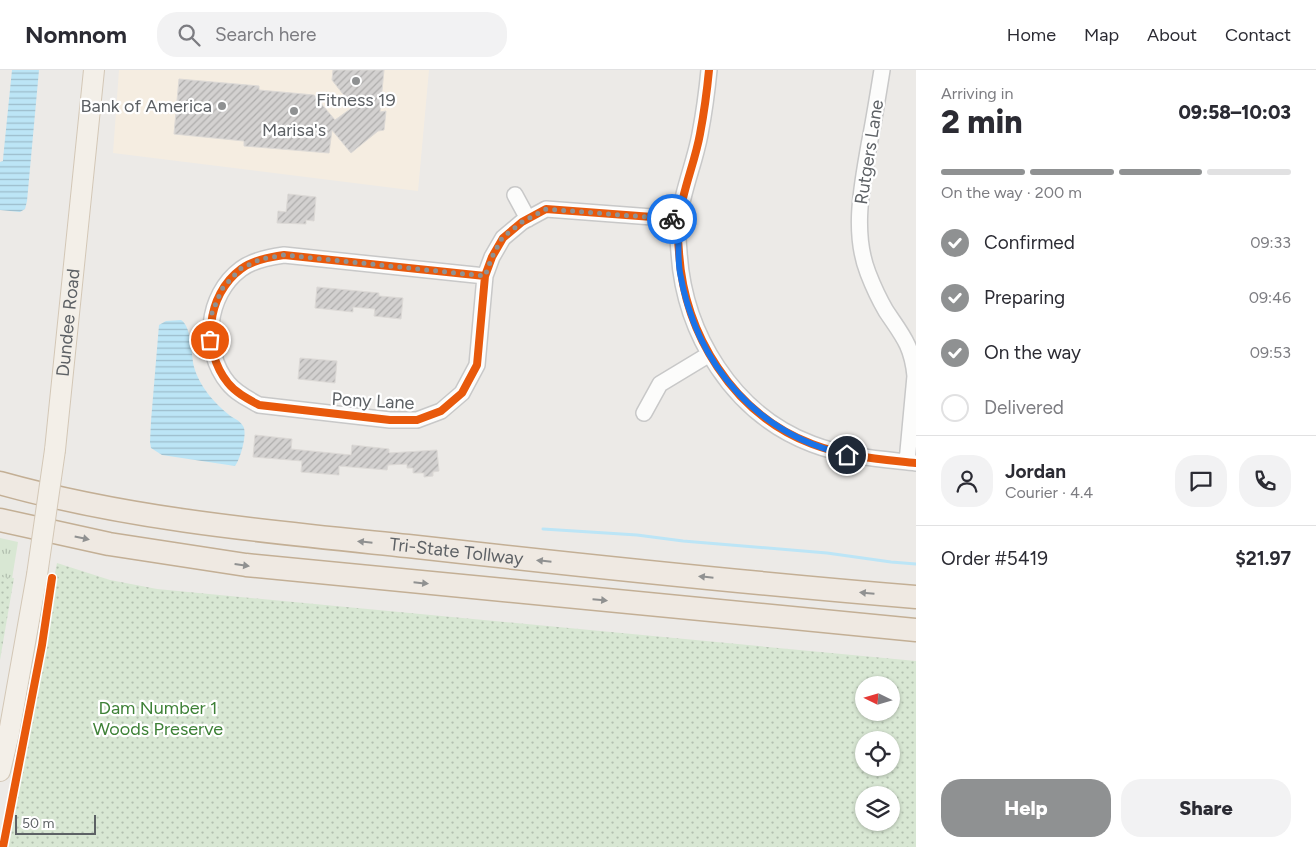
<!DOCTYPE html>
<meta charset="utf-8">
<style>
body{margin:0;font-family:Figtree,sans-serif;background:#f2f2f3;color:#2b2b33;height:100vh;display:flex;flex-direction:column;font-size:19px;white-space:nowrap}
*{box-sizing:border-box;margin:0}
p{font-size:16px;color:#7c7c81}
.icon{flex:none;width:28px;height:28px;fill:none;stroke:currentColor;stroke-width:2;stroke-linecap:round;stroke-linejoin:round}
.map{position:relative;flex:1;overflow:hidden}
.side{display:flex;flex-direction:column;background:#fff;width:400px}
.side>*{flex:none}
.needle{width:32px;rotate:275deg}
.tools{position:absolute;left:855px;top:606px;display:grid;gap:10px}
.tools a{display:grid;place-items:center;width:45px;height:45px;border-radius:50%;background:#fff;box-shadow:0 1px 4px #0004;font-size:25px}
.scale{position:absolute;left:15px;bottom:12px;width:81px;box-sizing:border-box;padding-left:5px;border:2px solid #5d6165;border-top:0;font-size:14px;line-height:18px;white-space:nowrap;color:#5d6165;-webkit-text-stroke:4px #fff;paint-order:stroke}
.pin{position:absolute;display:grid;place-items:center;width:42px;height:42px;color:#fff;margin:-21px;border:2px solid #fff;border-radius:50%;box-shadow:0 1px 5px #0007}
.courier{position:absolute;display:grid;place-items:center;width:50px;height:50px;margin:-25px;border:4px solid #1a73e8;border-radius:50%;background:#fff;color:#222;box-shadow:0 1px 6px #0007}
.headline em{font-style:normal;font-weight:800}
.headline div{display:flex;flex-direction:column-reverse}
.headline{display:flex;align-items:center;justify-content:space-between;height:85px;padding:0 25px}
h1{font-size:32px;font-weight:800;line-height:38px}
.bar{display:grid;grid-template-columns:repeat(4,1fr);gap:8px 5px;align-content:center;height:60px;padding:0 25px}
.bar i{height:6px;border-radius:4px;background:#e1e1e2}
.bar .selected{background:#8f9192}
.bar p{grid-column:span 4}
.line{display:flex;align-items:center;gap:12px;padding:0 25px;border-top:1px solid #e1e1e2}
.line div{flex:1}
.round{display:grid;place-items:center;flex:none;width:52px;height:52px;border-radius:20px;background:#f2f2f3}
ol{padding:0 25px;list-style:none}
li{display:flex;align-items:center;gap:15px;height:55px}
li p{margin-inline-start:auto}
li .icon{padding:5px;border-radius:50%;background:#8f9192;color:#fff;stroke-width:4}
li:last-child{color:#7c7c81}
li i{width:28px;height:28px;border:2px solid #e1e1e2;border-radius:50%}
.action{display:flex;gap:10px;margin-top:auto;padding:10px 25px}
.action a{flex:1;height:58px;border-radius:20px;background:#8f9192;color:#fff;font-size:20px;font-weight:800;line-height:58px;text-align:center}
.action a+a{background:#f2f2f3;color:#2b2b33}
header{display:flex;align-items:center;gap:30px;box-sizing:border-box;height:70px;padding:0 25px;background:#fff;border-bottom:1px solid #e1e1e2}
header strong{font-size:24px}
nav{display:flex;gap:28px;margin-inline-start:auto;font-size:18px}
.search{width:350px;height:45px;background:#f2f2f3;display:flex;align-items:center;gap:12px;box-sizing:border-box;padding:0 18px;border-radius:20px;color:#7c7c81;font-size:19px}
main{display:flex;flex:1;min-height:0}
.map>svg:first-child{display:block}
</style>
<header>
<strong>Nomnom</strong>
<div class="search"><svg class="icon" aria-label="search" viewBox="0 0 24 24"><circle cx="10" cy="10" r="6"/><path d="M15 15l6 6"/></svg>Search here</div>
<nav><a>Home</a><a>Map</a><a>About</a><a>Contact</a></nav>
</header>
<main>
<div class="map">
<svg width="916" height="777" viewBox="0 0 916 777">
<defs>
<pattern id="grass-tufts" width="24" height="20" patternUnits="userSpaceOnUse" patternTransform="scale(1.25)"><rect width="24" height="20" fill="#d8e7d3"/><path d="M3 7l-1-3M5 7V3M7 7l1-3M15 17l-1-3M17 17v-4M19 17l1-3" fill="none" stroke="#b2bfaf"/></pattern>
<pattern id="park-dots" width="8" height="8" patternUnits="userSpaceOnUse" patternTransform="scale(1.25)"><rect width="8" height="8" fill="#d8e7d3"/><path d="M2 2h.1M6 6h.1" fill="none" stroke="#b2bfaf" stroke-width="1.8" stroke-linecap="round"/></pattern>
<pattern id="water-rules" width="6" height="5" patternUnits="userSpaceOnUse" patternTransform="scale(1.25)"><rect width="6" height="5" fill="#bce5f6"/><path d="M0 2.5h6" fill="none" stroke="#9cbdcb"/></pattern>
<pattern id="building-hatch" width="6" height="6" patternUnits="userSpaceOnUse" patternTransform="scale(1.25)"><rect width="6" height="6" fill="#d3d1d0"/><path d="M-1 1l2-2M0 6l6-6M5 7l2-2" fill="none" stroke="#aeadac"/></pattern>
</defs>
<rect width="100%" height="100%" fill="#eceae7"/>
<path fill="#f5ede1" d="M119,0H429L418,121L113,83Z"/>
<path fill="url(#grass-tufts)" d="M0,468L18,472L0,582Z"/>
<path fill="url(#park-dots)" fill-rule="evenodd" d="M57,493L110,510L157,519L916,591V777H0V769L15,704ZM864,615H891V642H864ZM864,670H891V698H864ZM864,725H891V752H864Z
M0,507L14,508L0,590Z"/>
<path fill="url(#water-rules)" d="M12,0H39L27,131L25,139L20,142L0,140V92L3,91V89Z
M181,250C192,257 191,284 194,297C199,315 214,333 228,344C232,348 240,350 243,356C248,363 240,390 235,396L162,385L151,378L150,372L151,351L159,255L166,251Z"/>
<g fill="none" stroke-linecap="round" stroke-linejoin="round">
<path stroke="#bce5f6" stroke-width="3" d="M543,459L637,465L683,471L827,483L891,492L916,494"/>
</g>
<path fill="url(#building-hatch)" stroke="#dcd9d6" d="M333,0H384L380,42L386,41L384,60L378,61L351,83L332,60L329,83L244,76V71L174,64L179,9L259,16V20L314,25L335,50L353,37L332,10Z
M288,124L316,127L314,151L306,150V154L277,153L278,141L286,142Z
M317,217L379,223V226L403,228L401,249L374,246L375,239L353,237V242L315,238Z
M300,288L337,291L335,313L298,309Z
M255,365L292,369L291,379L351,385L352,375L389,379V383L437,380L439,401L433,402V406L424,407V403H413V398H407V394L388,395L387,400L339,396V405L301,402L302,391L253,387Z"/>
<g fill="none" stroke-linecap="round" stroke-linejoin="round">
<defs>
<path id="minor" d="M709,0C707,21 704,43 700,64C695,92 683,119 679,148C677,159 678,172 679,182C684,264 733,344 812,374C846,387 880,389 916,393
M882,0C878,25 874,50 869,75C862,116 852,162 868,203C873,216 879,229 886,241C902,265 912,275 915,306L907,392
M515,125L528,149
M485,206L284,185C269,187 253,190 241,199C206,225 201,280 228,313C236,323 248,329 259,335L390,350H417L441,341L462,323L477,295L485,206L492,187L503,168L522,152L546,139L679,149
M644,343L660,314L708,285"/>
<g id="major">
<path id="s1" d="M55,380L94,0"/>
<path d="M0,701L9,663L37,505"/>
</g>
<g id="highway">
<path id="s2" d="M0,413C132,450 272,462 408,476C577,495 746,513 916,527"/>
<path d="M0,450L109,474L246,495L916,560"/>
</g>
</defs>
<use href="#minor" stroke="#c8c8c8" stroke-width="18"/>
<use href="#major" stroke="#d3c7b6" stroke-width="22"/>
<use href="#highway" stroke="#c3af95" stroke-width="25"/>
<use href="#minor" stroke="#fcfcfb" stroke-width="15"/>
<use href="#major" stroke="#f3efe8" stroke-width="20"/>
<use href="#highway" stroke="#efe9e2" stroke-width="22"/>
<defs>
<path id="major-bridge" d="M37,505L55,380"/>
</defs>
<use href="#major-bridge" stroke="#d3c7b6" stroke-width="22" stroke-linecap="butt"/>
<use href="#major-bridge" stroke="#f3efe8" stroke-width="20"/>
<defs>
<path id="cycleway" d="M709,0C707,21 704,43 700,64C695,92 683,119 679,148C677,159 678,172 679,182C684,264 733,344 812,374C846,387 880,389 916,393
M485,206L284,185C269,187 253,190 241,199C206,225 201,280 228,313C236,323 248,329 259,335L390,350H417L441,341L462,323L477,295L485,206L492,187L503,168L522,152L546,139L679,149
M3,777L42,575L52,508"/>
</defs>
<use href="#cycleway" stroke="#fff" stroke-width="11"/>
<use href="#cycleway" stroke="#e8590c" stroke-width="8"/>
</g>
<defs><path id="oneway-solid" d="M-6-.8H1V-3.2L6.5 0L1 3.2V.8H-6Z" transform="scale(1.25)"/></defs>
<g fill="#909191">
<use href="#oneway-solid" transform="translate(82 468) rotate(12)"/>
<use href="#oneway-solid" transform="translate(365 472) rotate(-174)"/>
<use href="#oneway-solid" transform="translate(544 491) rotate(-174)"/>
<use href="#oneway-solid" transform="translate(242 495) rotate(8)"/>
<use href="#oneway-solid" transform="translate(706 507) rotate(-174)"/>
<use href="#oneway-solid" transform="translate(421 513) rotate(6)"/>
<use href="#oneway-solid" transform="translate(867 523) rotate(-175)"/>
<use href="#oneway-solid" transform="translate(600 530) rotate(5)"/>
</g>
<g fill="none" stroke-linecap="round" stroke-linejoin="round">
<path stroke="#8f9192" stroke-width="5" stroke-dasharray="0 9" d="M210,270L212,243L222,219L240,199L261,189L284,185L485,206L492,187L502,168L522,152L546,139L672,149"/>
<path stroke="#1a73e8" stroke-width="6" d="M672,149H679C679,167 677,185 680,203C696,294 756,364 847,385"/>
</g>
<g fill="#8f9192" stroke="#fff" stroke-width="2">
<circle cx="356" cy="11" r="5"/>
<circle cx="222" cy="36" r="5"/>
<circle cx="294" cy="41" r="5"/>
</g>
<g text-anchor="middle" stroke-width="4.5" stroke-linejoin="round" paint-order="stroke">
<g font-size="18" fill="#5d6165" stroke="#fff">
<text x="356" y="36">Fitness 19</text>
<text x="212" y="42" text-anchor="end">Bank of America</text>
<text x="294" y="66">Marisa's</text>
</g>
<g font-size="18" fill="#5d6165" stroke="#fff">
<text transform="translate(869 82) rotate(-81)" y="6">Rutgers Lane</text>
<text dy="6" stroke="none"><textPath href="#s1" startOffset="128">Dundee Road</textPath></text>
<text transform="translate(373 331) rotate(3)" y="6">Pony Lane</text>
<text dy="6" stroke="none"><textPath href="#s2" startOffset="462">Tri-State Tollway</textPath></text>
</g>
<g font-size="18" fill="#3e8137" stroke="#fff">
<text x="158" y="644">Dam Number 1<tspan x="158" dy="21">Woods Preserve</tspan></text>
</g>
</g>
</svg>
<div class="tools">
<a><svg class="needle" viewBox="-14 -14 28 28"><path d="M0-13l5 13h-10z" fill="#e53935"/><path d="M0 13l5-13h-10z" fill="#7c7c81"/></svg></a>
<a><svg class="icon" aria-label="locate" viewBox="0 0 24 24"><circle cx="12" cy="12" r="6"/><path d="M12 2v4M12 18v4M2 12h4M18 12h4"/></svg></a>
<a><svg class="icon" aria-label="layers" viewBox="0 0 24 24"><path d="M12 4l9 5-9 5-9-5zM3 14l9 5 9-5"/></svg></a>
</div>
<div class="scale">50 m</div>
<div class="pin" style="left:210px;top:270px;background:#ea580c"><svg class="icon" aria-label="bag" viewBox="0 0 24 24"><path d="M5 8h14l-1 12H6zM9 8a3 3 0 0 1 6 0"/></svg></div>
<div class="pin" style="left:847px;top:385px;background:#1f2937"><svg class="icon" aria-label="home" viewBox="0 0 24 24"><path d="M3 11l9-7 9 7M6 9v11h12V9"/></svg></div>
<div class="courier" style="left:672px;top:149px"><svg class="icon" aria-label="bike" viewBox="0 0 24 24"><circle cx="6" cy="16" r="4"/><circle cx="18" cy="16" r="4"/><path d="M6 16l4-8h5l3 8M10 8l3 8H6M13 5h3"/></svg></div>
</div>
<section class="side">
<div class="headline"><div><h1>2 min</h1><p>Arriving in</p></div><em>09:58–10:03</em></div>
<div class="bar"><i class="selected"></i><i class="selected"></i><i class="selected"></i><i></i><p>On the way · 200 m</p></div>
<ol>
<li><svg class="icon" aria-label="check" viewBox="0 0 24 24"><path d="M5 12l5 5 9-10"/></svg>Confirmed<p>09:33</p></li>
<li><svg class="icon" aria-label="check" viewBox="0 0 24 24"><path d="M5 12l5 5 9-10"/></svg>Preparing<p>09:46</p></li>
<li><svg class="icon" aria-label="check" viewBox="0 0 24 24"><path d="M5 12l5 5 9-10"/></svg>On the way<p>09:53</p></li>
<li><i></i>Delivered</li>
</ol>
<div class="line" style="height:90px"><a class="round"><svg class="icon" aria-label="person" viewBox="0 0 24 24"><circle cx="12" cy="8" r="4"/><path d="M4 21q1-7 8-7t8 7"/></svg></a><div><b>Jordan</b><p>Courier · 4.4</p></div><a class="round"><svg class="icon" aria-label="chat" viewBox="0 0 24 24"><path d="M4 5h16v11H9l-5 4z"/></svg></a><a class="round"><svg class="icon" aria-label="phone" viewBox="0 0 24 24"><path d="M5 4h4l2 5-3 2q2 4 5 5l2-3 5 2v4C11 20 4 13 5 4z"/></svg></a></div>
<div class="line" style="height:65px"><div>Order #5419</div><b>$21.97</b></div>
<div class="action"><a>Help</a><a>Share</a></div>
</section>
</main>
